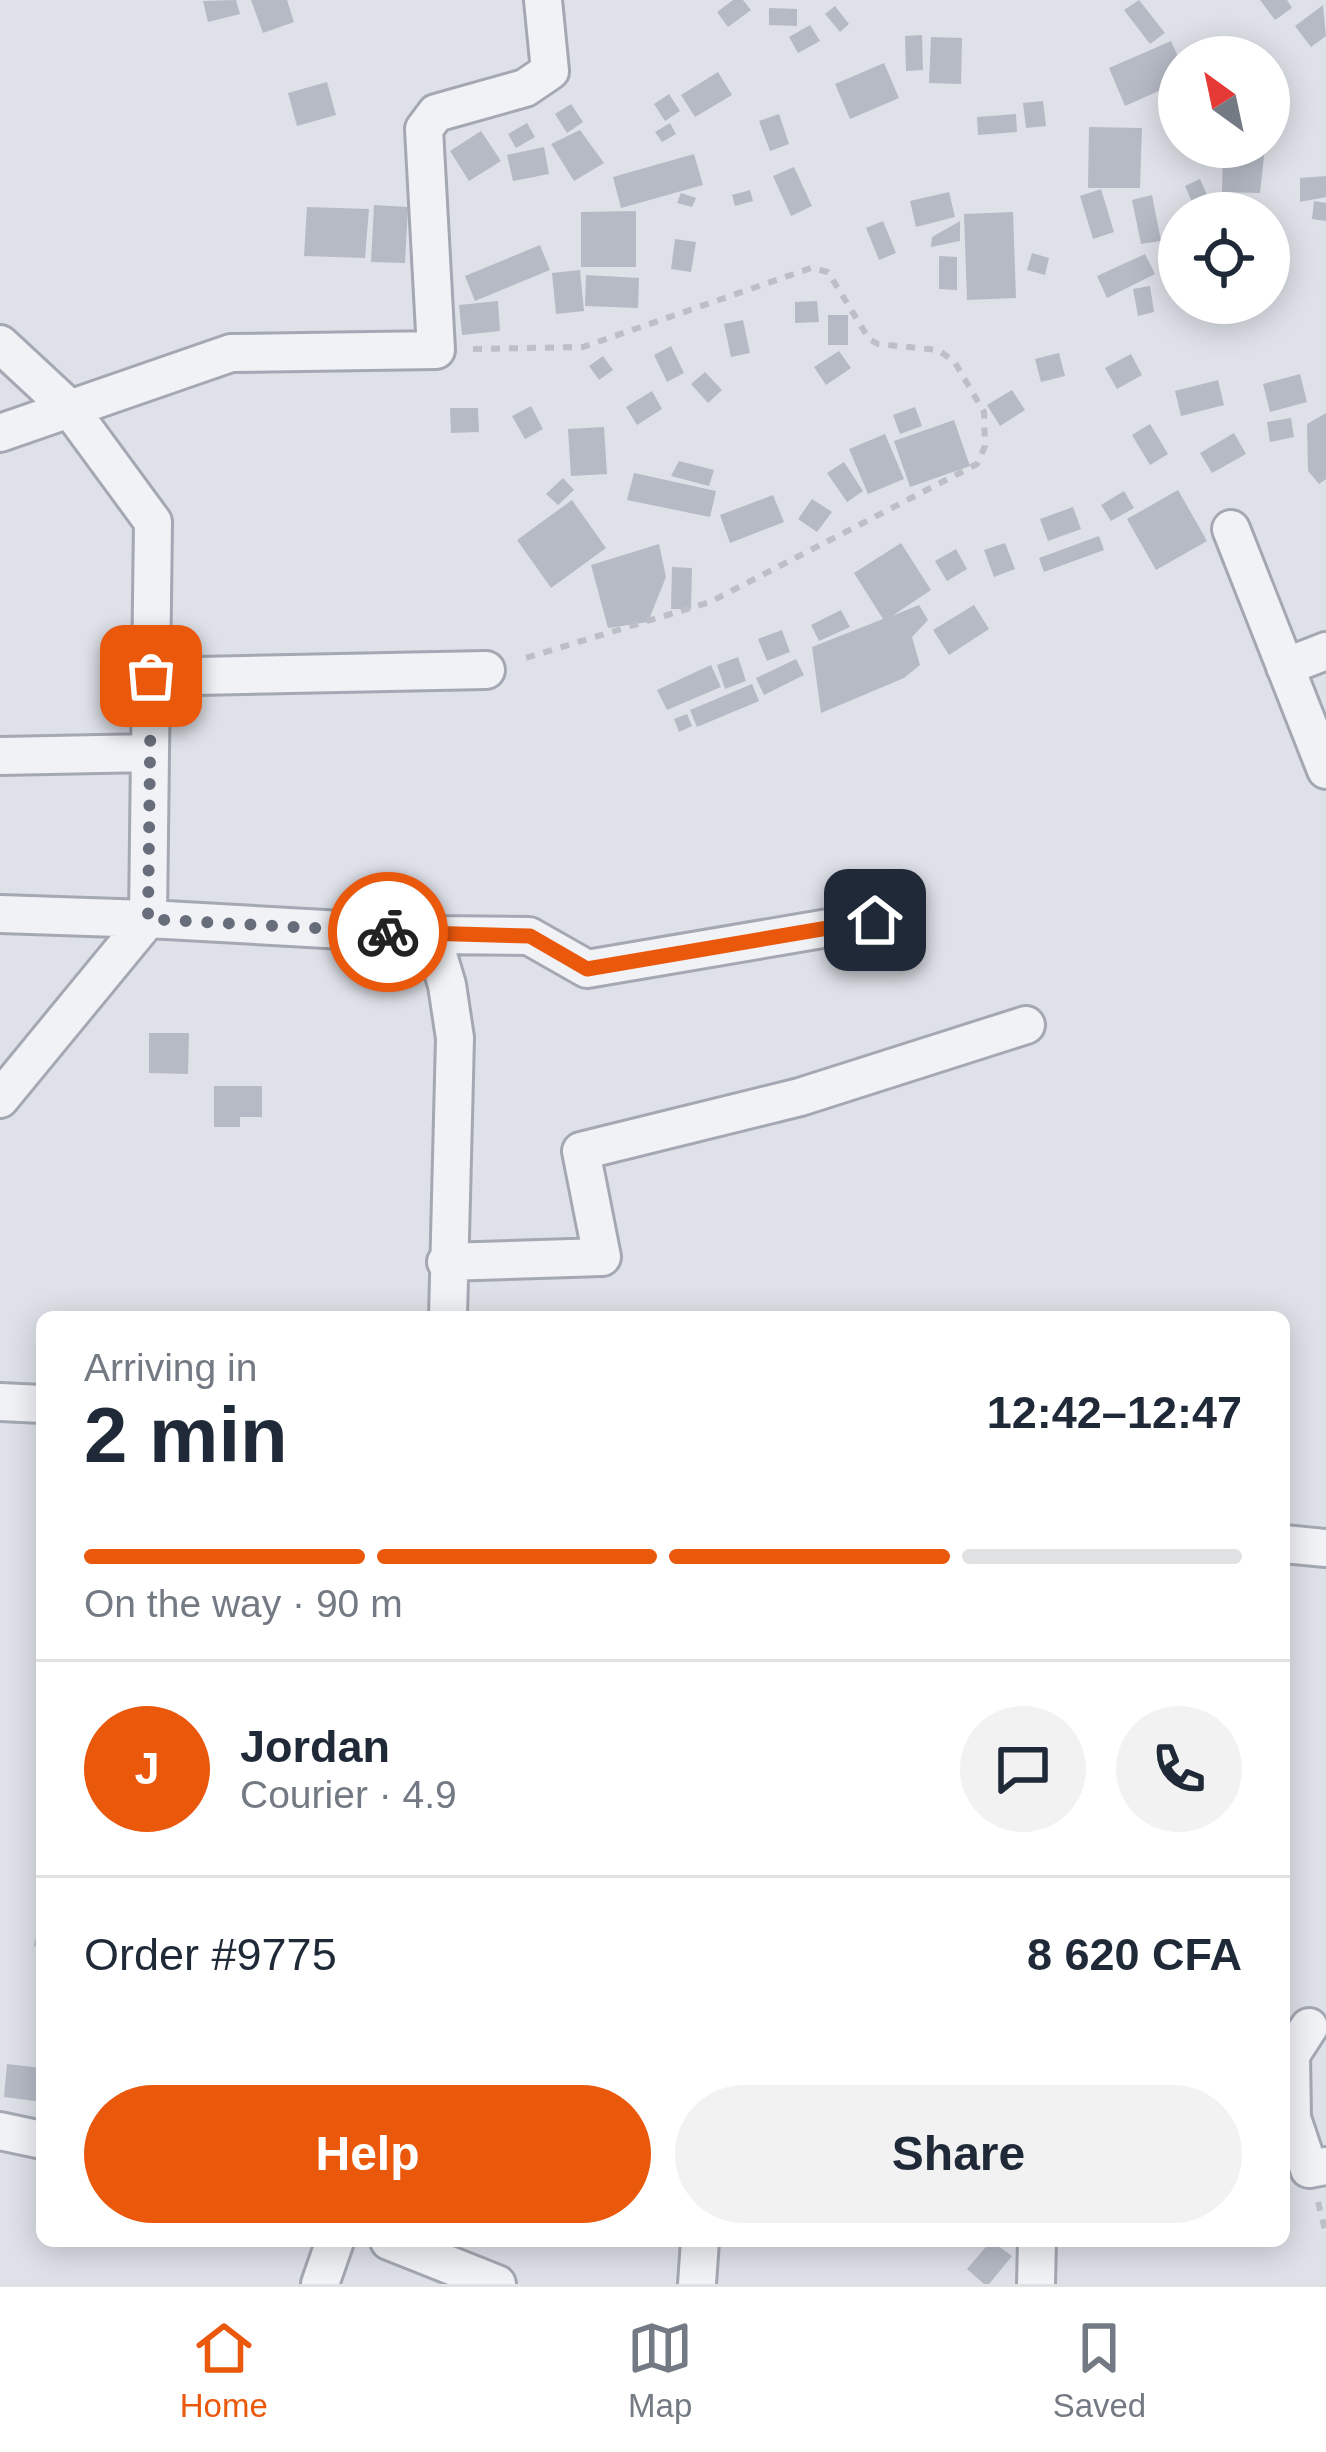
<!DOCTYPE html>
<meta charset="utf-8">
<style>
body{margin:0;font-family:Arial,sans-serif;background:#f2f2f3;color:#1f2937;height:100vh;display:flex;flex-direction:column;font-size:45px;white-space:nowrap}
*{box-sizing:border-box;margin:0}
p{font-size:39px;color:#747a83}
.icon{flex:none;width:66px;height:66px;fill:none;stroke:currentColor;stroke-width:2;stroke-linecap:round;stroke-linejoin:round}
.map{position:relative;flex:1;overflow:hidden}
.drawer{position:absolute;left:36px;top:1311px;width:1254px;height:936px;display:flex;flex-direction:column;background:#fff;border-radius:18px;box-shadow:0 6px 30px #0003}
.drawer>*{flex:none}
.needle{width:78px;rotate:327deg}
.controls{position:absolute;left:1158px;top:36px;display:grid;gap:24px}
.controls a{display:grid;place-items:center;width:132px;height:132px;border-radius:50%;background:#fff;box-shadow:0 6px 30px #0003;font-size:60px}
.pin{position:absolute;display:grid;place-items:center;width:102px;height:102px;color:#fff;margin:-51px;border-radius:24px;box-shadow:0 6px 18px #0006}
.courier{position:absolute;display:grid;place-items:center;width:120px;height:120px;margin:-60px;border:9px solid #ea580c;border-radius:50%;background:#fff;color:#222;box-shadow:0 3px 15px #0007}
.summary em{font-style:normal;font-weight:700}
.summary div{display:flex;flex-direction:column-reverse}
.summary{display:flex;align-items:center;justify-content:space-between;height:204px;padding:0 48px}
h1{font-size:78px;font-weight:700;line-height:90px}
.bar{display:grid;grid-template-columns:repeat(4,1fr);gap:18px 12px;align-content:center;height:144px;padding:0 48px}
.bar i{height:15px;border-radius:9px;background:#e0e1e3}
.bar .current{background:#ea580c}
.bar p{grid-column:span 4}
.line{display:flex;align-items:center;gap:30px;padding:0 48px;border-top:3px solid #e0e1e3}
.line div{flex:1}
.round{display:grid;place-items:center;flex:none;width:126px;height:126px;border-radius:63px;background:#f2f2f3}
.button{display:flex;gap:24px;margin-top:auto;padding:24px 48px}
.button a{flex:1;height:138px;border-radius:72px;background:#ea580c;color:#fff;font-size:48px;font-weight:700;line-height:138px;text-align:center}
.button a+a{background:#f2f2f3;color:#1f2937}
.tabs{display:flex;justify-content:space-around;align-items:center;height:168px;border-top:3px solid #e0e1e3;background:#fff;font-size:33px;color:#747a83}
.tabs a{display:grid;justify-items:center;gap:6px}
.tabs .current{color:#ea580c}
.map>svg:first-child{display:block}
</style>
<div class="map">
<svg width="1326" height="2284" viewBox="0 0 1326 2284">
<rect width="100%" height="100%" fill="#dee1e8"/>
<path fill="#b5bac5" d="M236,0L240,14L208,22L203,1Z
M251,0H287L294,22L263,33Z
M733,0H743L751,10L728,27L717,12Z
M1139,0L1165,33L1150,44L1124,10Z
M1260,0H1287L1292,8L1275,20Z
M1323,5L1326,36L1311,47L1295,26Z
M835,6L849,24L840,32L825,14Z
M769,8L797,9V26L769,25Z
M810,25L820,41L798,53L789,37Z
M922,35L923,70L906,71L905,36Z
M931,37L962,38L961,84L929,83Z
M1171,41L1179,59V82L1125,106L1109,68Z
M884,63L899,98L850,119L835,84Z
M718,72L732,95L695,117L681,95Z
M327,82L336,115L297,126L288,93Z
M669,94L680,111L665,121L654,104Z
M1043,101L1046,126L1026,128L1023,103Z
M571,104L583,122L567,133L555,114Z
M779,114L789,144L770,151L759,121Z
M1016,114L1017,132L978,135L977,117Z
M527,123L535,137L516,148L508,134Z
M670,123L676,134L662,142L655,132Z
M1089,127L1142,128L1140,188H1088Z
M580,130L604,163L574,181L551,144Z
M481,131L501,161L469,181L450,151Z
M544,147L549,174L513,181L507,155Z
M1223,147H1265L1260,193L1222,192Z
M694,154L703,185L621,208L613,177Z
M794,167L812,206L791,216L773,176Z
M1326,176V197L1300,202V178Z
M1200,179L1214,211L1210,213H1197L1185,186Z
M1101,189L1114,232L1093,239L1080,196Z
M750,190L753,201L735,206L732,195Z
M949,192L955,217L916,227L910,201Z
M681,193L696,198L692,207L677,203Z
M1152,195L1161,241L1141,244L1132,200Z
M1314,201L1326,203V221L1312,219Z
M374,205L408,207L405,263L371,262Z
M307,207L369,209L365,258L304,256Z
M636,211V267H581V212Z
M1013,212L1016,298L967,300L964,214Z
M883,221L896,253L879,260L866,228Z
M960,221V241L931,247L932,237Z
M675,239L696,242L691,272L671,269Z
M540,245L550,270L475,301L465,276Z
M1032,253L1049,258L1045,275L1027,270Z
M1145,254L1155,274L1107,298L1097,276Z
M939,256L957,257V290L939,289Z
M580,270L584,311L556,314L552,273Z
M586,275L639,278L638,308L585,306Z
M1150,286L1154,312L1138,316L1133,289Z
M498,301L500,331L462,335L459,305Z
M817,301L819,322L795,323V302Z
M828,315H848V345H828Z
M743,320L750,353L731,357L724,324Z
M671,346L684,373L667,382L654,355Z
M839,351L851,368L826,385L814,367Z
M1059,353L1065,376L1041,382L1035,359Z
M1131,354L1142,375L1117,389L1105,368Z
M603,356L613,370L599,380L589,366Z
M705,372L722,390L708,403L691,384Z
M1300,374L1307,402L1270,412L1263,384Z
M1218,380L1224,405L1181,416L1175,391Z
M1012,390L1025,410L1000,426L987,405Z
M652,391L662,409L637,425L626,407Z
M531,406L543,429L525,439L512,416Z
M915,407L922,426L900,434L893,415Z
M450,408H478L479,432L451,433Z
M1326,413V479L1319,484L1308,471L1307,424Z
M1291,418L1294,437L1270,442L1267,422Z
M954,420L970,466L910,487L894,441Z
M1150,424L1168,454L1150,465L1132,435Z
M604,427L607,474L571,476L568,429Z
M1234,433L1246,454L1212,473L1200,453Z
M885,434L904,479L868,494L849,449Z
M679,461L714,470L709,486L671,476Z
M844,462L863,491L847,502L827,473Z
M634,473L716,491L710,517L627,500Z
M563,478L574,490L558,505L546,494Z
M1178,490L1207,541L1156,570L1127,519Z
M1124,491L1134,508L1111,521L1101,505Z
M773,495L784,522L730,543L720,515Z
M812,499L832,512L817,532L798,519Z
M572,500L606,548L551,588L517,540Z
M1073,507L1081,529L1048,541L1040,519Z
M1099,536L1104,550L1044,572L1039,558Z
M901,543L931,590L892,616L919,605L928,620L912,637L920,665L904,678L821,713L812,647L883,619L854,573Z
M1005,543L1015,569L994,577L984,550Z
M659,544L666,577L648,622L608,628L591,565Z
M956,549L967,569L947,581L935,561Z
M672,567L692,568L691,609H671Z
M974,605L989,629L949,655L933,630Z
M841,610L850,627L819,641L811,625Z
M782,630L790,652L767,661L758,639Z
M738,657L746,681L725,689L717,665Z
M796,659L804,675L764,695L756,678Z
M711,665L721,687L667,710L657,690Z
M752,684L759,701L697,727L690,710Z
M687,714L692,726L679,732L674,719Z
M149,1033H189L188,1074L149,1073Z
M214,1086H262V1117H240V1127H214Z
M40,1918H42V1948L34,1946Z
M7,2064L42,2068V2102L4,2097Z
M991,2241L1012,2256L989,2284H984L967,2269Z"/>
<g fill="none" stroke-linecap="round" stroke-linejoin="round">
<defs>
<path id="street" d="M0,344L70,409L153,522L151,677
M0,433L231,353L436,350L424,129L436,113L525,88L550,71L543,0
M1231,529L1326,770
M1285,667L1326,651
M0,756L150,753L151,677L486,670
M0,914L148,919L150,753
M0,1099L148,919L432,935
M446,1262L602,1257L581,1151L800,1097L1026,1025
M448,1317L455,1038L447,985L432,935L529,936L587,969L875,920
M0,1402L42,1404
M1284,1544L1326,1548
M1309,2027L1291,2055L1292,2118L1309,2169L1326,2166
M0,2131L42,2140
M389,2241L497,2284
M320,2284L335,2241
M697,2284L700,2241
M1036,2284L1037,2241"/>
</defs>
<use href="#street" stroke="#a3a8b2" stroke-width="42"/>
<path stroke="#bcbfc6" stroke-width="6" stroke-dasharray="9 9" stroke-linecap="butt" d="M473,349L583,347L811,268L828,272L869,339L878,344L938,350L954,361L984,412L985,446L977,464L710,602L519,660
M1318,2202L1326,2234"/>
<use href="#street" stroke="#f1f2f6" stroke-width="36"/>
</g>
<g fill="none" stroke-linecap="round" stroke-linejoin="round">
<path stroke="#676d7a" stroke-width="12" stroke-dasharray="0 21.6" d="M151,676L148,919L388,932"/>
<path stroke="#ea580c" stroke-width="15" d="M388,932L530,936L587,969L875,920"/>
</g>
</svg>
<div class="controls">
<a><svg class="needle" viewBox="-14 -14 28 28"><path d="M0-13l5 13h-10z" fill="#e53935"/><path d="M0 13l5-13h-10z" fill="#747a83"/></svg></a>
<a><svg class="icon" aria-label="locate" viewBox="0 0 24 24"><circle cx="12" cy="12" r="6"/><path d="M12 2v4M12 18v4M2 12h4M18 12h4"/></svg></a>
</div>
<div class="pin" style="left:151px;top:676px;background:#ea580c"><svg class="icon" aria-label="bag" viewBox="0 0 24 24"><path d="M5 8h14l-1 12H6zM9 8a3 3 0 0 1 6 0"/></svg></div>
<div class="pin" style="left:875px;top:920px;background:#1f2937"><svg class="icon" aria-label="home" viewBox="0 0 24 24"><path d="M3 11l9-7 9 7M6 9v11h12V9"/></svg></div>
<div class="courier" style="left:388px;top:932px"><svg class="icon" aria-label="bike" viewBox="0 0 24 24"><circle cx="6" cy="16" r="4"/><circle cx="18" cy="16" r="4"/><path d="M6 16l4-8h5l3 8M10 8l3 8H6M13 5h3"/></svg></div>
<section class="drawer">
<div class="summary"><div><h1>2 min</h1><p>Arriving in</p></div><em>12:42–12:47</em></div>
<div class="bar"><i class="current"></i><i class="current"></i><i class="current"></i><i></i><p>On the way · 90 m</p></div>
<div class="line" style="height:216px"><b class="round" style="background:#ea580c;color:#fff">J</b><div><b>Jordan</b><p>Courier · 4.9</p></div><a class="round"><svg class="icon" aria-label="chat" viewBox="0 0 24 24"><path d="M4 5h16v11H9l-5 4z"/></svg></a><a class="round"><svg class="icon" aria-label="phone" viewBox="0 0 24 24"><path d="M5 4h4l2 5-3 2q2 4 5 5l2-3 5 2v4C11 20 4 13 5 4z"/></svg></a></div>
<div class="line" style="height:156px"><div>Order #9775</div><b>8 620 CFA</b></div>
<div class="button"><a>Help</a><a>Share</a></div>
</section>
</div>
<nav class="tabs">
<a class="current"><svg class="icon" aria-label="home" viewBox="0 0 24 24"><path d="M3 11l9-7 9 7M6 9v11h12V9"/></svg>Home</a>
<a><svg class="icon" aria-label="map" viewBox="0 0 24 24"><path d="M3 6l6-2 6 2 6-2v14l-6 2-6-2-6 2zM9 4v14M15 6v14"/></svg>Map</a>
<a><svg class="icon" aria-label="saved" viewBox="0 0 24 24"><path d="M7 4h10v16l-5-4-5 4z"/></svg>Saved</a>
</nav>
